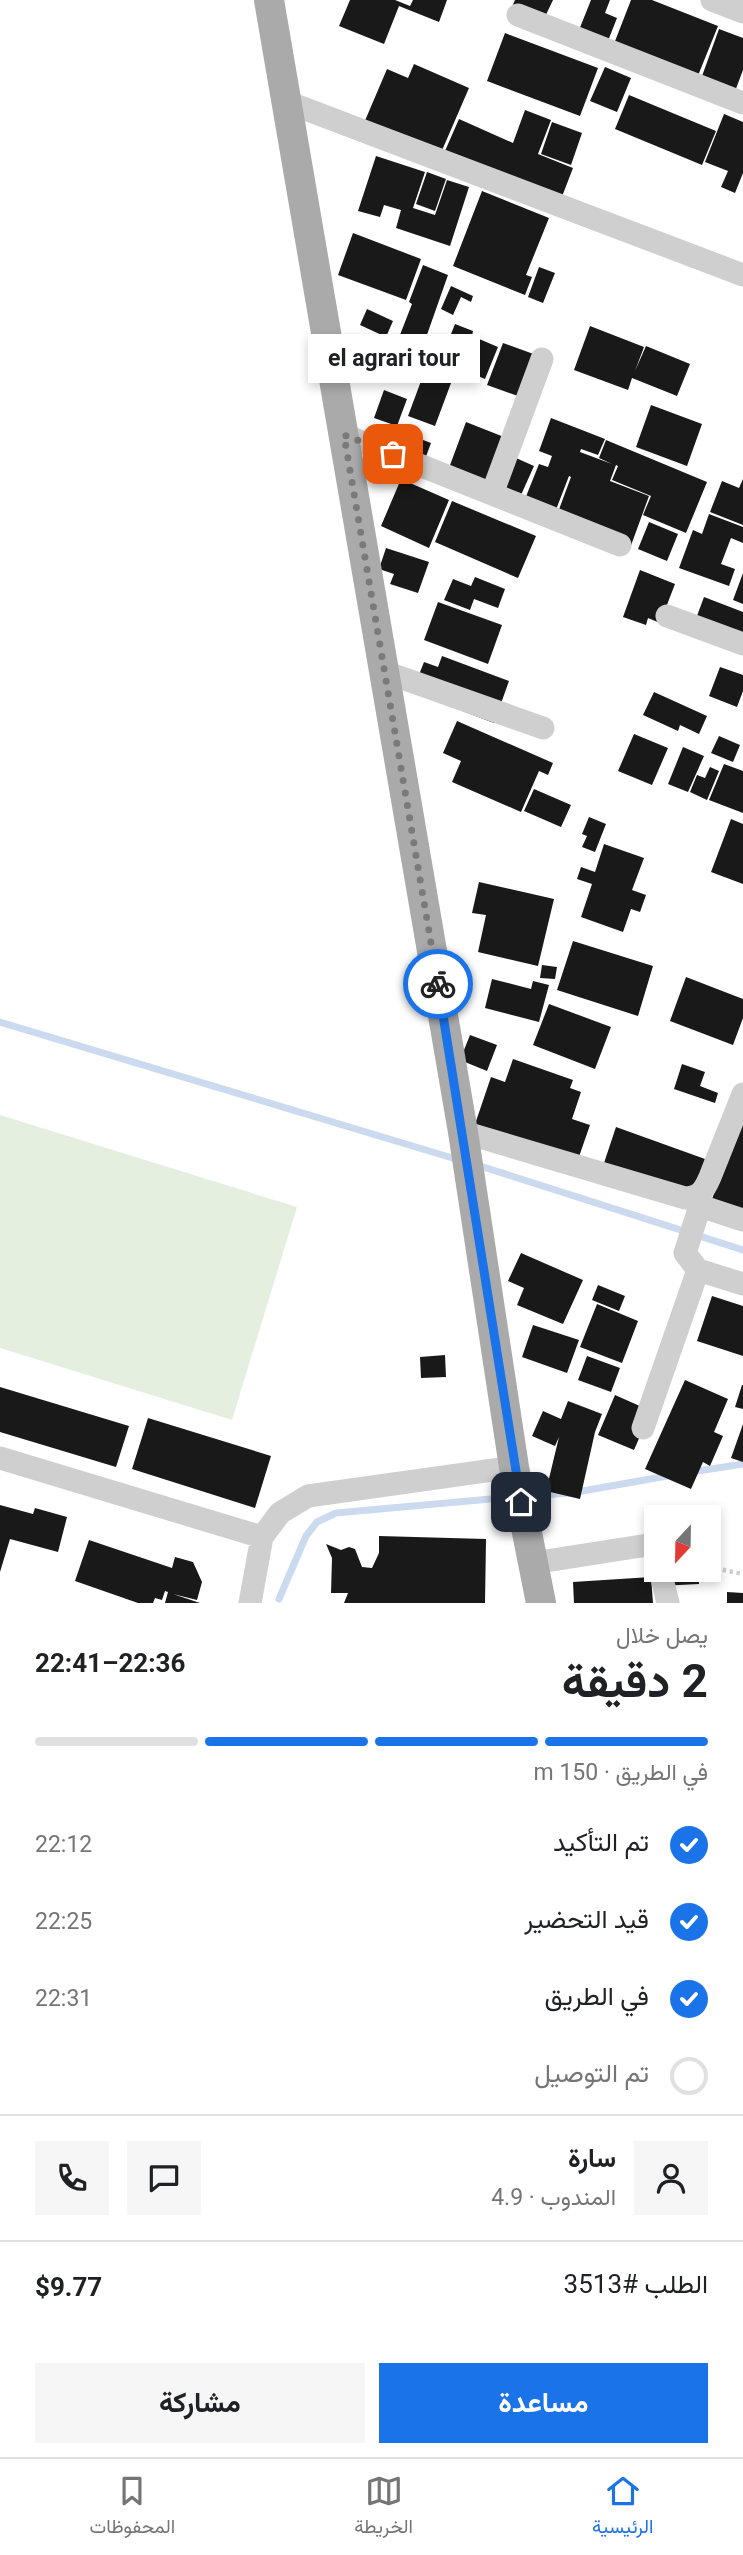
<!DOCTYPE html>
<html lang="ar">
<meta charset="utf-8">
<style>
body{margin:0;font-family:Roboto,Vazirmatn,sans-serif;background:#f6f6f6;color:#202124;direction:rtl;height:100vh;display:flex;flex-direction:column;font-size:26px;white-space:nowrap}
*{box-sizing:border-box;margin:0}
p{font-size:23px;color:#757577}
.icon{flex:none;width:38px;height:38px;fill:none;stroke:currentColor;stroke-width:2;stroke-linecap:round;stroke-linejoin:round}
.map{position:relative;height:1603px;overflow:hidden;direction:ltr}
.panel{display:flex;flex-direction:column;background:#fff;flex:1}
.panel>*{flex:none}
.needle{width:46px;rotate:202deg}
.tools{position:absolute;left:644px;top:1505px;display:grid;gap:14px}
.tools a{display:grid;place-items:center;width:77px;height:77px;border-radius:0px;background:#fff;box-shadow:0 4px 10px #0003;font-size:35px}
.pin{position:absolute;display:grid;place-items:center;width:60px;height:60px;color:#fff;margin:-30px;border-radius:14px;box-shadow:0 4px 10px #0006}
.courier{position:absolute;display:grid;place-items:center;width:70px;height:70px;margin:-35px;border:5px solid #1a73e8;border-radius:50%;background:#fff;color:#222;box-shadow:0 2px 9px #0007}
.bubble{position:absolute;height:49px;border-radius:0px;background:#fff;box-shadow:0 4px 10px #0003;font-size:23px;font-weight:700;line-height:49px;text-align:center;direction:rtl}
.summary em{font-style:normal;font-weight:700}
.summary div{display:flex;flex-direction:column-reverse}
.summary{display:flex;align-items:center;justify-content:space-between;height:119px;padding:0 35px}
h1{font-size:46px;font-weight:700;line-height:52px}
.bar{display:grid;grid-template-columns:repeat(4,1fr);gap:10px 7px;align-content:center;height:84px;padding:0 35px}
.bar i{height:9px;border-radius:5px;background:#e0e0e0}
.bar .selected{background:#1a73e8}
.bar p{grid-column:span 4}
.line{display:flex;align-items:center;gap:18px;padding:0 35px;border-top:2px solid #e0e0e0}
.line div{flex:1}
.round{display:grid;place-items:center;flex:none;width:74px;height:74px;border-radius:0px;background:#f6f6f6}
ol{padding:0 35px;list-style:none}
li{display:flex;align-items:center;gap:21px;height:77px}
li p{margin-inline-start:auto}
li .icon{padding:7px;border-radius:50%;background:#1a73e8;color:#fff;stroke-width:4}
li:last-child{color:#757577}
li i{width:38px;height:38px;border:4px solid #e0e0e0;border-radius:50%}
.cta{display:flex;gap:14px;margin-top:auto;padding:14px 35px}
.cta a{flex:1;height:80px;border-radius:0px;background:#1a73e8;color:#fff;font-size:28px;font-weight:700;line-height:80px;text-align:center}
.cta a+a{background:#f6f6f6;color:#202124}
.tab-bar{display:flex;justify-content:space-around;align-items:center;height:98px;border-top:2px solid #e0e0e0;background:#fff;font-size:19px;color:#757577}
.tab-bar a{display:grid;justify-items:center;gap:4px}
.tab-bar .selected{color:#1a73e8}
.map>svg:first-child{display:block}
</style>
<div class="map">
<svg width="743" height="1603" viewBox="0 0 743 1603">
<rect width="100%" height="100%" fill="#fff"/>
<path fill="#e5efe0" d="M0,1115L297,1207L232,1420L0,1348Z"/>
<g fill="none" stroke-linecap="round" stroke-linejoin="round">
<path stroke="#ccdaef" stroke-width="7" d="M0,1022L459,1160
M477,1165L743,1250
M692,1472L743,1464
M526,1496L571,1493L673,1475
M279,1599L306,1536L317,1522L336,1513L514,1497"/>
</g>
<path fill="#191919" d="M350,0H395L410,6L413,0H447L439,22L399,6L384,44L339,26Z
M515,0H553L543,21L512,7Z
M591,0H610L605,13L617,18L604,51L575,40Z
M631,0H652L718,26L693,88L610,54Z
M719,29L743,38V70L731,102L697,90Z
M505,33L598,68L580,116L487,81Z
M414,64L469,88L440,155L364,123L387,69L408,78Z
M605,67L631,78L617,112L590,101Z
M629,95L716,131L702,165L615,129Z
M525,110L551,120L538,154L573,168L558,207L441,160L459,119L513,143Z
M724,114L743,122V173L735,193L721,187L728,171L705,162Z
M552,122L582,133L571,165L541,154Z
M376,156L425,172L413,208L435,215L447,180L469,187L450,246L396,228L401,210L384,205L380,217L358,211Z
M427,172L446,179L435,211L416,204Z
M482,191L549,218L526,275L532,277L525,295L453,266Z
M353,233L421,259L406,300L338,275Z
M423,265L448,275L422,349L398,340L412,304L409,302Z
M539,267L555,273L543,303L528,297Z
M451,286L473,296L471,302L461,297L453,315L441,309Z
M367,309L393,321L386,337L360,325Z
M455,324L473,331L472,336L498,347L485,379L459,368L468,345L449,339Z
M590,326L644,347L635,371L646,346L690,364L677,396L632,378L628,390L574,370Z
M348,338L375,346L372,358L345,351Z
M503,343L550,360L535,402L487,385Z
M427,365L454,375L435,426L408,416Z
M384,390L407,399L397,426L374,418Z
M651,405L702,424L687,466L636,447Z
M551,418L605,439L598,455L581,449L580,452L612,464L599,458L606,440L707,482L686,533L643,515L651,496L612,480L618,466L616,465L610,481L649,496L629,551L554,523L571,477L569,476L552,520L521,509L539,464L548,467L552,456L539,451Z
M466,422L504,437L484,490L446,476Z
M389,427L431,443L422,467L380,451Z
M516,458L534,466L517,504L499,496Z
M401,479L449,500L429,548L381,526Z
M743,479V525L710,512L722,481L739,488Z
M452,501L536,536L518,578L435,542Z
M709,514L743,527V543L731,538L721,564L735,569L729,586L679,568L693,530L702,534Z
M649,522L678,534L667,561L638,549Z
M386,548L429,562L418,593L390,584L394,574L379,569Z
M640,570L675,584L660,623L648,618L646,625L623,617Z
M743,573V604L733,600Z
M475,577L505,589L498,608L474,599L470,610L444,600L453,579L471,586Z
M704,597L743,612V651L691,632Z
M438,602L502,625L488,664L424,640Z
M442,656L509,681L494,723L412,692L424,662L438,667Z
M720,667L743,675V691L737,707L709,696Z
M654,692L707,716L699,734L680,725L678,731L643,715Z
M457,721L553,763L548,775L539,771L521,812L452,782L461,761L443,753Z
M634,734L668,748L652,785L618,771Z
M719,736L740,745L733,762L711,753Z
M683,747L704,756L688,792L668,784Z
M724,764L743,771V813L709,800Z
M710,767L719,771L707,800L690,792L697,775L705,778Z
M534,789L571,805L561,827L524,811Z
M589,817L606,824L595,852L582,847L587,836L582,834Z
M731,819L743,824V884L711,872Z
M604,844L644,858L632,890L646,895L640,912L631,909L623,932L581,917L592,884L577,879L581,867L595,872Z
M479,882L554,899L538,966L478,952L486,915L472,913Z
M573,941L653,966L638,1016L557,990Z
M542,965L557,967L555,979L540,978Z
M686,977L743,999V1018L733,1045L670,1021Z
M492,979L531,989L533,981L549,985L539,1022L485,1008Z
M549,1004L611,1027L595,1069L533,1045Z
M470,1035L497,1045L487,1071L460,1060Z
M513,1059L573,1080L570,1088L581,1092L572,1119L590,1125L574,1171L471,1136L491,1077L505,1082Z
M682,1064L705,1072L700,1086L718,1093L715,1103L674,1089Z
M743,1116V1210L712,1199Z
M616,1127L705,1159L690,1203L601,1172Z
M521,1253L583,1280L563,1324L517,1305L524,1288L508,1281Z
M598,1285L625,1296L619,1311L592,1300Z
M712,1296L743,1306V1356L697,1341Z
M597,1304L638,1321L622,1363L580,1347Z
M533,1325L579,1340L567,1373L522,1357Z
M445,1355L446,1377L421,1378L420,1357Z
M587,1356L620,1368L611,1392L578,1380Z
M685,1380L728,1399L714,1432L723,1436L710,1466L703,1462L691,1489L645,1469Z
M742,1385H743V1409L735,1407Z
M0,1387L129,1426L116,1467L0,1432Z
M615,1395L651,1411L634,1450L598,1435Z
M568,1401L602,1414L595,1432L580,1499L546,1491L559,1437L555,1446L532,1436L543,1411L561,1419Z
M148,1418L271,1456L255,1508L132,1469Z
M743,1424V1462L731,1458Z
M0,1505L33,1514L35,1508L67,1517L58,1552L10,1539L0,1572Z
M379,1536L486,1539L485,1603H344L348,1593H331L332,1558L326,1544L341,1550L349,1547L355,1549L362,1567L372,1568L379,1553Z
M89,1540L172,1568L175,1557L193,1562L202,1582L197,1600L173,1594L200,1603H165L168,1592L165,1591L162,1600L155,1598L153,1603H138L75,1581Z
M658,1570H699V1584L659,1586Z
M651,1577L653,1603H574L573,1582Z
M727,1592L743,1593V1603H727Z"/>
<g fill="none" stroke-linecap="round" stroke-linejoin="round">
<path stroke="#cfcfcf" stroke-width="4.5" stroke-dasharray="3.5 3.5" stroke-linecap="butt" d="M709,1567L743,1574"/>
<path stroke="#cfcfcf" stroke-width="23" d="M712,0L743,12
M518,15L743,103
M287,102L743,275
M344,435L620,545
M492,494L542,359
M667,616L743,644
M385,672L543,728
M463,1132L685,1198C700,1197 704,1191 710,1177L743,1094
M700,1206L743,1220
M698,1270L743,1284
M643,1428L698,1270L685,1253L700,1206L697,1197
M0,1458L262,1537L280,1513L308,1496L514,1467
M533,1563L654,1544L656,1553
M660,1570L668,1603
M250,1603L262,1537"/>
<path stroke="#aaa" stroke-width="30" d="M269,0L463,1132L514,1467L541,1603"/>
</g>
<g fill="none" stroke-linecap="round" stroke-linejoin="round">
<path stroke="#7a7a7a" stroke-width="7" stroke-dasharray="0 12.6" d="M393,454L344,435L438,984"/>
<path stroke="#1a73e8" stroke-width="9" d="M438,984L521,1502"/>
</g>
</svg>
<div class="tools">
<a><svg class="needle" viewBox="-14 -14 28 28"><path d="M0-13l5 13h-10z" fill="#e53935"/><path d="M0 13l5-13h-10z" fill="#757577"/></svg></a>
</div>
<div class="pin" style="left:393px;top:454px;background:#ea580c"><svg class="icon" aria-label="bag" viewBox="0 0 24 24"><path d="M5 8h14l-1 12H6zM9 8a3 3 0 0 1 6 0"/></svg></div>
<div class="pin" style="left:521px;top:1502px;background:#1f2937"><svg class="icon" aria-label="home" viewBox="0 0 24 24"><path d="M3 11l9-7 9 7M6 9v11h12V9"/></svg></div>
<div class="courier" style="left:438px;top:984px"><svg class="icon" aria-label="bike" viewBox="0 0 24 24"><circle cx="6" cy="16" r="4"/><circle cx="18" cy="16" r="4"/><path d="M6 16l4-8h5l3 8M10 8l3 8H6M13 5h3"/></svg></div>
<div class="bubble" style="left:308px;top:334px;width:172px">el agrari tour</div>
</div>
<section class="panel">
<div class="summary"><div><h1>2 دقيقة</h1><p>يصل خلال</p></div><em>22:36–22:41</em></div>
<div class="bar"><i class="selected"></i><i class="selected"></i><i class="selected"></i><i></i><p>في الطريق · 150 m</p></div>
<ol>
<li><svg class="icon" aria-label="check" viewBox="0 0 24 24"><path d="M5 12l5 5 9-10"/></svg>تم التأكيد<p>22:12</p></li>
<li><svg class="icon" aria-label="check" viewBox="0 0 24 24"><path d="M5 12l5 5 9-10"/></svg>قيد التحضير<p>22:25</p></li>
<li><svg class="icon" aria-label="check" viewBox="0 0 24 24"><path d="M5 12l5 5 9-10"/></svg>في الطريق<p>22:31</p></li>
<li><i></i>تم التوصيل</li>
</ol>
<div class="line" style="height:126px"><a class="round"><svg class="icon" aria-label="person" viewBox="0 0 24 24"><circle cx="12" cy="8" r="4"/><path d="M4 21q1-7 8-7t8 7"/></svg></a><div><b>سارة</b><p>المندوب · 4.9</p></div><a class="round"><svg class="icon" aria-label="chat" viewBox="0 0 24 24"><path d="M4 5h16v11H9l-5 4z"/></svg></a><a class="round"><svg class="icon" aria-label="phone" viewBox="0 0 24 24"><path d="M5 4h4l2 5-3 2q2 4 5 5l2-3 5 2v4C11 20 4 13 5 4z"/></svg></a></div>
<div class="line" style="height:91px"><div>الطلب #3513</div><b>$9.77</b></div>
<div class="cta"><a>مساعدة</a><a>مشاركة</a></div>
</section>
<nav class="tab-bar">
<a class="selected"><svg class="icon" aria-label="home" viewBox="0 0 24 24"><path d="M3 11l9-7 9 7M6 9v11h12V9"/></svg>الرئيسية</a>
<a><svg class="icon" aria-label="map" viewBox="0 0 24 24"><path d="M3 6l6-2 6 2 6-2v14l-6 2-6-2-6 2zM9 4v14M15 6v14"/></svg>الخريطة</a>
<a><svg class="icon" aria-label="saved" viewBox="0 0 24 24"><path d="M7 4h10v16l-5-4-5 4z"/></svg>المحفوظات</a>
</nav>
